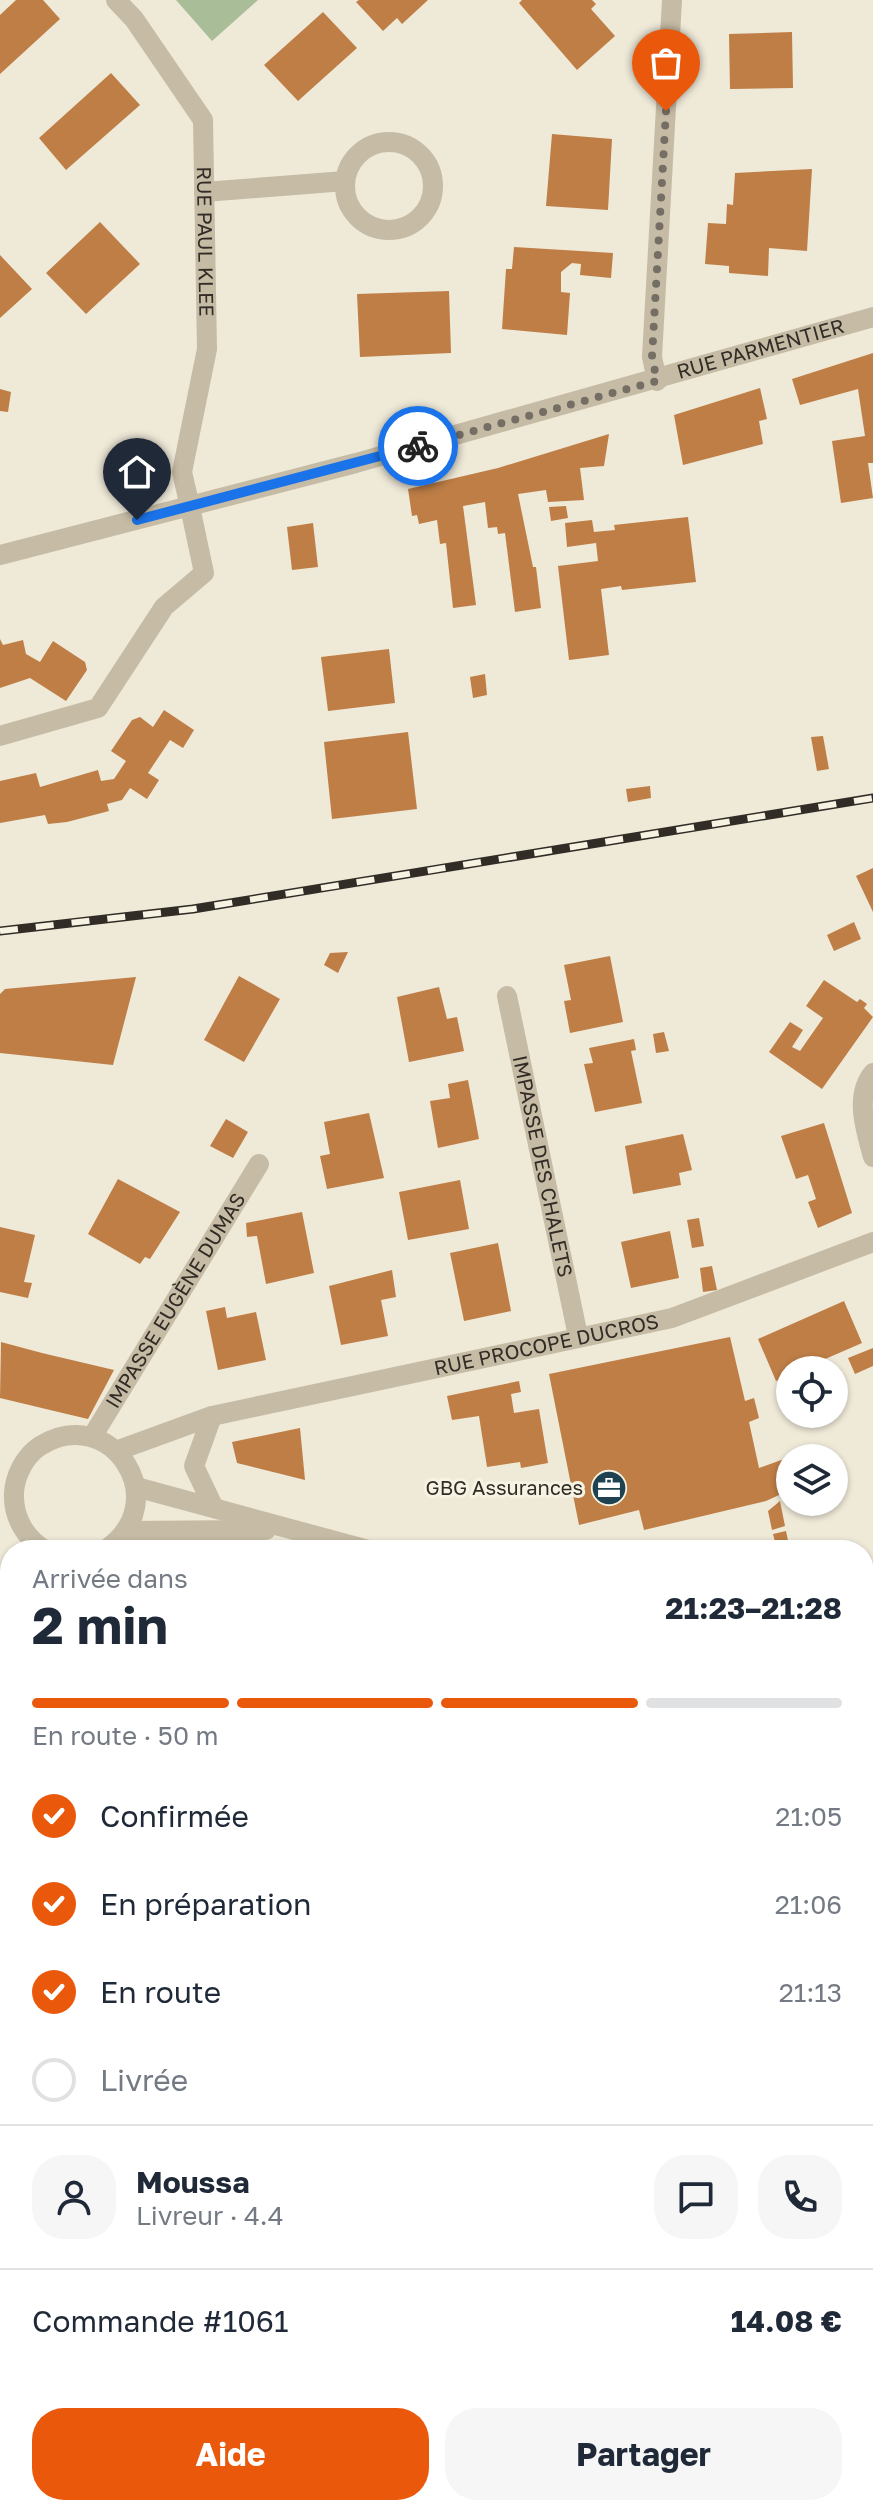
<!DOCTYPE html>
<html lang="fr">
<meta charset="utf-8">
<style>
body{margin:0;font-family:"Golos Text",sans-serif;background:#f6f6f7;color:#1f2937;height:100vh;display:flex;flex-direction:column;font-size:30px;white-space:nowrap}
*{box-sizing:border-box;margin:0}
p{font-size:26px;color:#747a83}
.icon{flex:none;width:44px;height:44px;fill:none;stroke:currentColor;stroke-width:2;stroke-linecap:round;stroke-linejoin:round}
.map{position:relative;flex:1;overflow:hidden}
.sheet{position:absolute;left:0px;top:1540px;width:874px;height:976px;display:flex;flex-direction:column;background:#fff;border-radius:32px 32px 0 0;box-shadow:0 2px 6px #0004}
.sheet>*{flex:none}
.tools{position:absolute;left:776px;top:1356px;display:grid;gap:16px}
.tools a{display:grid;place-items:center;width:72px;height:72px;border-radius:50%;background:#fff;box-shadow:0 2px 6px #0004;font-size:40px}
.pin{position:absolute;display:grid;place-items:center;width:68px;height:68px;color:#fff;margin:-82px -34px;border-radius:50% 50% 50% 0;rotate:-45deg;box-shadow:0 0 8px #0007}
.pin .icon{rotate:45deg}
.courier{position:absolute;display:grid;place-items:center;width:80px;height:80px;margin:-40px;border:6px solid #1a73e8;border-radius:50%;background:#fff;color:#222;box-shadow:0 2px 10px #0007}
.headline em{font-style:normal;font-weight:700}
.headline div{display:flex;flex-direction:column-reverse}
.headline{display:flex;align-items:center;justify-content:space-between;height:136px;padding:0 32px}
h1{font-size:52px;font-weight:700;line-height:60px}
.bar{display:grid;grid-template-columns:repeat(4,1fr);gap:12px 8px;align-content:center;height:96px;padding:0 32px}
.bar i{height:10px;border-radius:6px;background:#e0e1e3}
.bar .selected{background:#ea580c}
.bar p{grid-column:span 4}
.line{display:flex;align-items:center;gap:20px;padding:0 32px;border-top:2px solid #e0e1e3}
.line div{flex:1}
.round{display:grid;place-items:center;flex:none;width:84px;height:84px;border-radius:32px;background:#f6f6f7}
ol{padding:0 32px;list-style:none}
li{display:flex;align-items:center;gap:24px;height:88px}
li p{margin-inline-start:auto}
li .icon{padding:8px;border-radius:50%;background:#ea580c;color:#fff;stroke-width:4}
li:last-child{color:#747a83}
li i{width:44px;height:44px;border:4px solid #e0e1e3;border-radius:50%}
.action{display:flex;gap:16px;margin-top:auto;padding:16px 32px}
.action a{flex:1;height:92px;border-radius:32px;background:#ea580c;color:#fff;font-size:32px;font-weight:700;line-height:92px;text-align:center}
.action a+a{background:#f6f6f7;color:#1f2937}
.map>svg:first-child{display:block}
</style>
<div class="map">
<svg width="873" height="2516" viewBox="0 0 873 2516">
<rect width="100%" height="100%" fill="#efe9d8"/>
<path fill="#a9bd99" d="M176,0H258L212,41Z"/>
<path fill="#be7e46" d="M16,0H43L60,19L0,74V15Z
M359,0H428L402,24L397,18L383,31L356,2Z
M522,0H592L596,4L591,9L615,36L577,70L519,3Z
M323,12L357,48L298,101L264,65Z
M792,32L793,88L730,89L729,34Z
M111,73L140,105L66,170L39,138Z
M552,134L612,139L608,210L546,206Z
M812,169L807,251L769,248L768,276L729,273V266L705,264L708,223L726,224L727,204L733,205L735,173Z
M100,222L140,264L86,314L46,273Z
M514,247L613,253L611,278L580,275L581,264L572,263L561,272V292L570,293L567,335L502,329L506,269H512Z
M0,255L32,289L0,318Z
M449,291L451,353L360,357L357,294Z
M873,353V463H868L873,498L841,503L832,441L865,436L858,389L800,405L792,379Z
M760,388L767,419L759,421L763,444L683,465L674,415Z
M0,389L11,392L8,412L0,411Z
M609,434L604,466L580,468L584,500L548,502L546,490L518,494L533,567H536L541,608L515,612L505,533L498,534L497,527L488,528L485,502L463,506L476,605L453,608L446,543L440,544L437,520L419,524L417,515L412,516L408,489L498,468Z
M566,506L568,518L551,521L549,507Z
M688,517L696,582L622,590L621,586L601,589L609,655L569,660L558,566L598,561L596,543L567,547L565,523L592,520L594,532L615,530L614,525Z
M313,523L318,567L292,570L287,527Z
M0,639L3,645L23,640L26,654L40,662L53,641L85,662L87,670L66,701L30,678L0,688Z
M389,649L395,703L328,711L321,657Z
M485,674L487,695L473,698L470,677Z
M164,710L194,730L183,748L170,740L148,773L159,780L147,799L130,788L122,800L107,804L109,811L67,822L48,824L45,815L0,823V781L36,773L40,787L98,770L101,781L114,779L126,761L111,751L132,720L140,717L153,727Z
M408,732L417,809L332,819L324,742Z
M823,736L829,769L817,771L811,737Z
M650,786L651,798L628,802L626,789Z
M873,868V912L856,876Z
M854,922L861,939L834,951L827,935Z
M348,952L338,973L324,965L330,953Z
M610,956L623,1022L570,1033L564,1001L571,1000L564,965Z
M239,976L280,999L244,1062L204,1040Z
M136,977L113,1065L0,1053V994L5,989Z
M824,980L857,1002L860,999L867,1004L864,1008L873,1017L822,1089L769,1052L790,1022L803,1030L792,1047L800,1051L823,1018L806,1006Z
M439,987L447,1019L457,1017L464,1051L409,1062L397,997Z
M664,1032L669,1051L656,1053L653,1034Z
M634,1039L636,1050L631,1051L642,1103L595,1112L584,1064L593,1063L589,1048Z
M468,1080L479,1139L438,1148L430,1101L450,1098L448,1084Z
M369,1113L384,1178L327,1189L320,1156L330,1154L324,1122Z
M226,1119L248,1132L233,1158L210,1146Z
M824,1123L852,1213L818,1228L808,1202L816,1199L808,1175L796,1179L781,1136Z
M683,1134L692,1170L679,1173L681,1185L633,1194L625,1146Z
M118,1179L180,1212L150,1259L145,1257L140,1264L88,1234Z
M460,1180L469,1229L408,1240L399,1192Z
M302,1212L314,1273L266,1284L257,1236L247,1237L246,1223Z
M699,1218L704,1246L692,1248L687,1220Z
M0,1227L35,1235L24,1282L32,1283L28,1298L0,1292Z
M670,1231L679,1278L631,1288L621,1242Z
M498,1243L511,1311L464,1321L450,1253Z
M712,1266L717,1290L703,1292L700,1268Z
M392,1270L396,1297L381,1300L388,1336L341,1345L329,1286Z
M844,1301L862,1343L800,1370H790V1375L776,1381L758,1339Z
M225,1307L227,1318L256,1312L266,1360L218,1370L206,1311Z
M730,1337L745,1401L754,1398L759,1418L749,1422L759,1468L784,1459L790,1490L766,1501L644,1530L639,1510L579,1525L549,1374Z
M1,1342L42,1353L114,1370L88,1419L50,1410L0,1398Z
M873,1348V1366L855,1374L848,1358Z
M519,1381L521,1392L511,1394L514,1413L539,1409L548,1463L521,1468L520,1462L487,1467L479,1416L452,1420L447,1396Z
M300,1428L305,1480L237,1463L232,1442Z
M780,1501L785,1526L772,1530L768,1511Z
M786,1531L790,1550H777L773,1534Z
M868,1562L873,1563V1605L864,1603Z
M10,1853V1889L7,1891L10,1923L0,1928V1859Z
M864,2026L873,2042V2090L864,2095Z
M0,2081L6,2093L10,2091V2122L0,2127Z
M0,2495L11,2516H0Z
M177,2506H192L195,2514L179,2516Z
M258,2506H391L377,2516H333L330,2512L321,2516H237Z"/>
<g fill="none" stroke-linecap="round" stroke-linejoin="round">
<path stroke="#b1a68f" stroke-width="5" stroke-dasharray="4 4" stroke-linecap="butt" d="M825,2506L831,2516"/>
<path stroke="#c6bba5" stroke-width="20" d="M345 186a44 44 0 1 1 88 0a44 44 0 1 1-88 0Z
M204,192L345,181
M0,736L98,708L164,607L204,573L190,507
M873,1073C854,1096 866,1131 873,1157"/>
<g stroke="#c6bba5" stroke-width="20">
<path id="s1" d="M116,0L134,19L203,120L207,349L182,472L190,507"/>
<path d="M657,381L652,357L672,0"/>
<path id="s2" d="M0,555L356,463L873,317"/>
<path id="s3" d="M507,996L578,1336"/>
<path d="M212,1416L194,1466L213,1506"/>
<path id="s4" d="M92,1437L259,1164"/>
<path id="s5" d="M116,1451L212,1416L672,1318L873,1242"/>
<path d="M136,1487L368,1550"/>
<path d="M126,1531L266,1530"/>
<path d="M45,1550C25,1538 13,1517 14,1493C15,1475 25,1456 40,1446C110,1402 177,1502 105,1550"/>
<path d="M0,1623L10,1605"/>
<path d="M864,1671L873,1673"/>
<path d="M0,2428L10,2448"/>
<path d="M39,2506L45,2516"/>
<path d="M539,2506L544,2516"/>
</g>
<path stroke="#736757" stroke-width="20" d="M864,2408L873,2404
M864,2445L873,2440
M634,2516L656,2506
M718,2516L738,2506"/>
<defs>
<path id="rail" d="M0,931L193,909L873,798"/>
</defs>
<use href="#rail" stroke="#322c26" stroke-width="9"/>
<use href="#rail" stroke="#f7f3e3" stroke-width="6" stroke-dasharray="18" stroke-linecap="butt"/>
</g>
<g fill="none" stroke-linecap="round" stroke-linejoin="round">
<path stroke="#746e64" stroke-width="8" stroke-dasharray="0 14.4" d="M418,446L657,381L652,357L666,111"/>
<path stroke="#1a73e8" stroke-width="10" d="M137,520L418,446"/>
</g>
<defs>
<symbol id="office-disc" viewBox="-11 -11 22 22"><circle r="9.5" fill="#1e4250" stroke="#f7f3e3"/><path d="M-6-3h4V-5.5h4V-3h4V5H-6ZM-1-4.5V-3h2v-1.5ZM-6 0V1H6V0Z" fill="#fff"/></symbol>
</defs>
<g fill-rule="evenodd">
<use href="#office-disc" x="589" y="1468" width="40" height="40"/>
</g>
<g text-anchor="middle" stroke-width="6" stroke-linejoin="round" paint-order="stroke">
<g font-size="20" fill="#322c26" stroke="#f7f3e3">
<text dy="7" stroke="none"><textPath href="#s1" startOffset="270">RUE PAUL KLEE</textPath></text>
<text dy="7" stroke="none"><textPath href="#s2" startOffset="788">RUE PARMENTIER</textPath></text>
<text dy="7" stroke="none"><textPath href="#s3" startOffset="174">IMPASSE DES CHALETS</textPath></text>
<text dy="7" stroke="none"><textPath href="#s4" startOffset="160">IMPASSE EUGÈNE DUMAS</textPath></text>
<text dy="7" stroke="none"><textPath href="#s5" startOffset="444">RUE PROCOPE DUCROS</textPath></text>
</g>
<g font-size="20" fill="#322c26" stroke="#f7f3e3" text-anchor="end">
<text x="583" y="1495">GBG Assurances</text>
</g>
</g>
</svg>
<div class="tools">
<a><svg class="icon" aria-label="locate" viewBox="0 0 24 24"><circle cx="12" cy="12" r="6"/><path d="M12 2v4M12 18v4M2 12h4M18 12h4"/></svg></a>
<a><svg class="icon" aria-label="layers" viewBox="0 0 24 24"><path d="M12 4l9 5-9 5-9-5zM3 14l9 5 9-5"/></svg></a>
</div>
<div class="pin" style="left:666px;top:111px;background:#ea580c"><svg class="icon" aria-label="bag" viewBox="0 0 24 24"><path d="M5 8h14l-1 12H6zM9 8a3 3 0 0 1 6 0"/></svg></div>
<div class="pin" style="left:137px;top:520px;background:#1f2937"><svg class="icon" aria-label="home" viewBox="0 0 24 24"><path d="M3 11l9-7 9 7M6 9v11h12V9"/></svg></div>
<div class="courier" style="left:418px;top:446px"><svg class="icon" aria-label="bike" viewBox="0 0 24 24"><circle cx="6" cy="16" r="4"/><circle cx="18" cy="16" r="4"/><path d="M6 16l4-8h5l3 8M10 8l3 8H6M13 5h3"/></svg></div>
<section class="sheet">
<div class="headline"><div><h1>2 min</h1><p>Arrivée dans</p></div><em>21:23–21:28</em></div>
<div class="bar"><i class="selected"></i><i class="selected"></i><i class="selected"></i><i></i><p>En route · 50 m</p></div>
<ol>
<li><svg class="icon" aria-label="check" viewBox="0 0 24 24"><path d="M5 12l5 5 9-10"/></svg>Confirmée<p>21:05</p></li>
<li><svg class="icon" aria-label="check" viewBox="0 0 24 24"><path d="M5 12l5 5 9-10"/></svg>En préparation<p>21:06</p></li>
<li><svg class="icon" aria-label="check" viewBox="0 0 24 24"><path d="M5 12l5 5 9-10"/></svg>En route<p>21:13</p></li>
<li><i></i>Livrée</li>
</ol>
<div class="line" style="height:144px"><a class="round"><svg class="icon" aria-label="person" viewBox="0 0 24 24"><circle cx="12" cy="8" r="4"/><path d="M4 21q1-7 8-7t8 7"/></svg></a><div><b>Moussa</b><p>Livreur · 4.4</p></div><a class="round"><svg class="icon" aria-label="chat" viewBox="0 0 24 24"><path d="M4 5h16v11H9l-5 4z"/></svg></a><a class="round"><svg class="icon" aria-label="phone" viewBox="0 0 24 24"><path d="M5 4h4l2 5-3 2q2 4 5 5l2-3 5 2v4C11 20 4 13 5 4z"/></svg></a></div>
<div class="line" style="height:104px"><div>Commande #1061</div><b>14.08 €</b></div>
<div class="action"><a>Aide</a><a>Partager</a></div>
</section>
</div>
